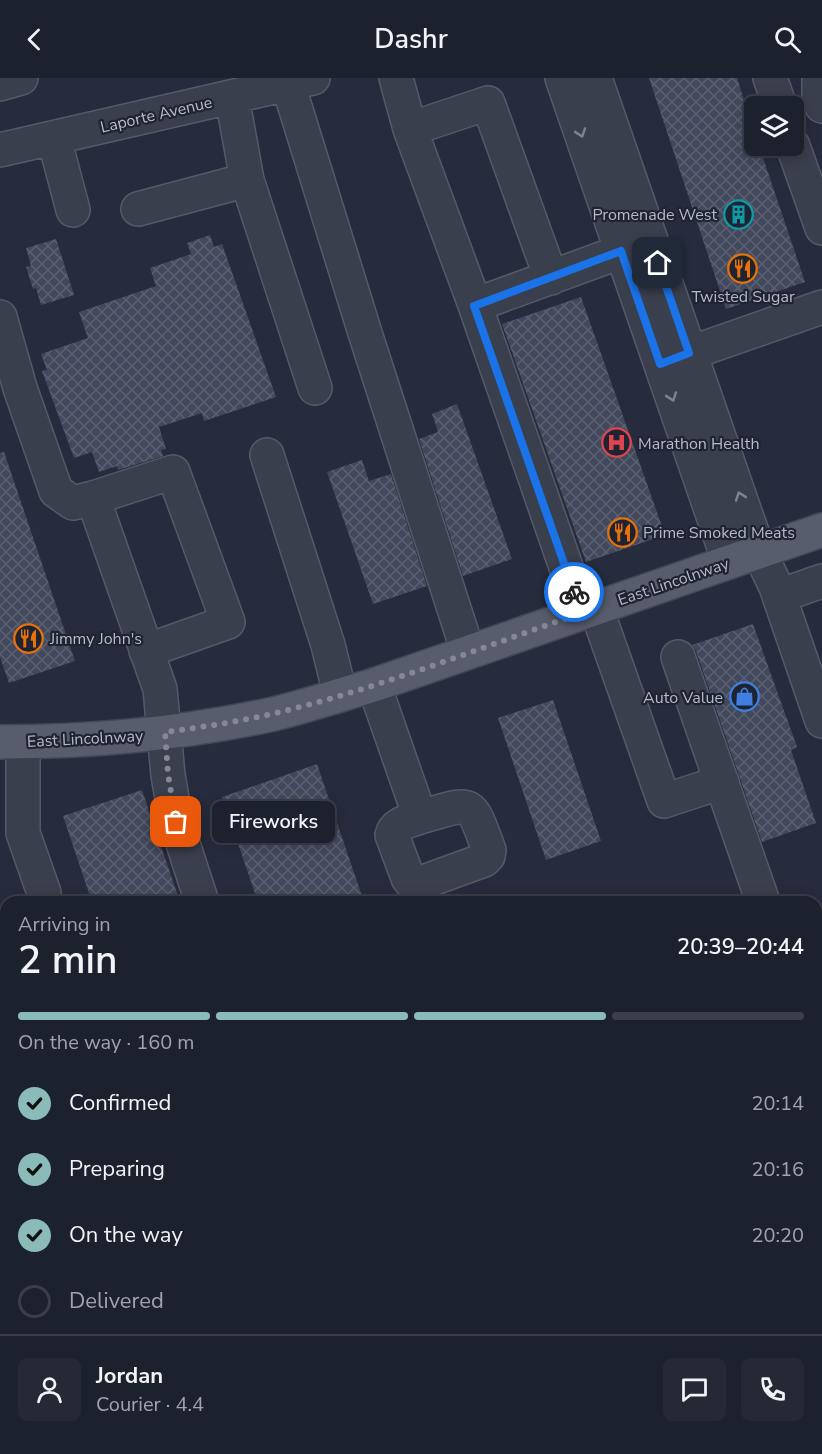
<!DOCTYPE html>
<meta charset="utf-8">
<style>
body{margin:0;font-family:"Nunito Sans",sans-serif;background:#252936;color:#f1f3f6;height:100vh;display:flex;flex-direction:column;font-size:22px;white-space:nowrap}
*{box-sizing:border-box;margin:0}
p{font-size:20px;color:#a0a3aa}
.icon{flex:none;width:33px;height:33px;fill:none;stroke:currentColor;stroke-width:2;stroke-linecap:round;stroke-linejoin:round}
.map{position:relative;flex:1;overflow:hidden}
.panel{position:absolute;left:0px;top:818px;width:822px;height:560px;display:flex;flex-direction:column;background:#1c212e;border-radius:18px 18px 0 0;box-shadow:0 3px 15px #0003,0 0 0 2px #3a3e4a}
.panel>*{flex:none}
.fabs{position:absolute;left:744px;top:18px;display:grid;gap:12px}
.fabs a{display:grid;place-items:center;width:60px;height:60px;border-radius:9px;background:#1c212e;box-shadow:0 3px 15px #0003,0 0 0 2px #3a3e4a;font-size:30px}
.pin{position:absolute;display:grid;place-items:center;width:51px;height:51px;color:#fff;margin:-26px;border-radius:12px;box-shadow:0 3px 9px #0006}
.courier{position:absolute;display:grid;place-items:center;width:60px;height:60px;margin:-30px;border:4px solid #1a73e8;border-radius:50%;background:#fff;color:#222;box-shadow:0 2px 8px #0007}
.bubble{position:absolute;height:42px;border-radius:9px;background:#1c212e;box-shadow:0 3px 15px #0003,0 0 0 2px #3a3e4a;font-size:20px;font-weight:600;line-height:42px;text-align:center}
.head em{font-style:normal;font-weight:600}
.head div{display:flex;flex-direction:column-reverse}
.head{display:flex;align-items:center;justify-content:space-between;height:102px;padding:0 18px}
h1{font-size:39px;font-weight:600;line-height:45px}
.bar{display:grid;grid-template-columns:repeat(4,1fr);gap:9px 6px;align-content:center;height:72px;padding:0 18px}
.bar i{height:8px;border-radius:4px;background:#3a3e4a}
.bar .active{background:#8bbbb9}
.bar p{grid-column:span 4}
.line{display:flex;align-items:center;gap:15px;padding:0 18px;border-top:2px solid #3a3e4a}
.line div{flex:1}
.round{display:grid;place-items:center;flex:none;width:63px;height:63px;border-radius:9px;background:#252936}
ol{padding:0 18px;list-style:none}
li{display:flex;align-items:center;gap:18px;height:66px}
li p{margin-inline-start:auto}
li .icon{padding:6px;border-radius:50%;background:#8bbbb9;color:#111;stroke-width:4}
li:last-child{color:#a0a3aa}
li i{width:33px;height:33px;border:3px solid #3a3e4a;border-radius:50%}
header{display:flex;justify-content:space-between;align-items:center;height:78px;padding:0 18px;background:#1c212e;font-size:27px;font-weight:600}
.map>svg:first-child{display:block}
</style>
<header><svg class="icon" aria-label="back" viewBox="0 0 24 24"><path d="M15 5l-7 7 7 7"/></svg>Dashr<svg class="icon" aria-label="search" viewBox="0 0 24 24"><circle cx="10" cy="10" r="6"/><path d="M15 15l6 6"/></svg></header>
<div class="map">
<svg width="822" height="1376" viewBox="0 0 822 1376">
<defs>
<pattern id="grass-dots" width="8" height="8" patternUnits="userSpaceOnUse" patternTransform="scale(1.5)"><rect width="8" height="8" fill="#28383e"/><path d="M2 2h.1M6 6h.1" fill="none" stroke="#455358" stroke-width="1.8" stroke-linecap="round"/></pattern>
<pattern id="forest-firs" width="22" height="20" patternUnits="userSpaceOnUse" patternTransform="scale(1.5)"><rect width="22" height="20" fill="#28383e"/><path d="M5 1l3.5 6h-7zM16 11l3.5 6h-7z" fill="#455358"/></pattern>
<pattern id="building-cross-hatch" width="8" height="8" patternUnits="userSpaceOnUse" patternTransform="scale(1.5)"><rect width="8" height="8" fill="#42495c"/><path d="M0 0l8 8M0 8l8-8" fill="none" stroke="#5b6172"/></pattern>
</defs>
<rect width="100%" height="100%" fill="#262c3d"/>
<path fill="url(#grass-dots)" d="M6,1272V1371H135L137,1376H0V1274Z
M558,1371H767L769,1376H559Z"/>
<path fill="url(#forest-firs)" d="M816,1139L822,1157V1375L769,1376L767,1371H816Z"/>
<g fill="none" stroke-linecap="round" stroke-linejoin="round">
<path stroke="#3c4765" stroke-width="8" d="M816,1223L822,1233"/>
</g>
<path fill="url(#building-cross-hatch)" d="M649,0H737L754,53V68H759L805,204L726,231Z
M210,157L214,169L222,166L276,319L204,343L202,335L159,349L166,371L161,372L163,378L118,392L117,388L99,394L92,374L74,380L42,293L47,292L41,276L88,260L79,234L156,208L150,190L191,176L187,165Z
M56,161L74,217L41,227L36,210L33,211L26,189L31,188L26,170Z
M581,219L665,457L586,484L502,246Z
M457,326L512,481L463,498L419,361L438,354L432,336Z
M4,374L75,583L9,605L0,579V375Z
M362,382L369,403L391,396L427,508L373,526L327,394Z
M753,546L797,669L791,672L816,745L762,764L696,573L692,567Z
M553,622L601,763L546,782L498,640Z
M317,686L364,824H258L222,719Z
M142,712L180,824H92L63,738Z"/>
<g fill="none" stroke-linecap="round" stroke-linejoin="round">
<defs>
<path id="minor" d="M396,0L410,51L475,227L582,535
M562,0L729,484
M595,0L747,440L759,473L776,509L822,643
M770,0L780,28
M819,0V18L822,28
M0,6L21,0
M288,6L365,255L468,574
M232,19L247,102L315,310
M410,51L488,25L551,200
M54,60L73,132
M793,68L822,150
M0,72L313,0
M138,131L247,102
M475,227L642,166
M0,239L20,310L56,413L73,425L93,420
M670,282L822,229
M267,377L328,567L340,616
M779,518L822,503
M596,530L664,723L722,704
M146,573L228,544L173,394L93,420L160,611L168,697L176,744L202,824
M678,579L763,824
M374,607L420,739C475,724 469,719 489,772L488,778L484,782L418,806L412,805L408,800L392,757C395,745 410,743 420,739
M23,664V755L44,815
M816,907H822
M0,959L6,982L0,984
M0,1179L6,1177
M0,1244L6,1242"/>
<path id="major" d="M0,664C90,664 180,656 269,637C304,629 339,617 374,607L822,452"/>
</defs>
<use href="#minor" stroke="#555a68" stroke-width="36"/>
<use href="#major" stroke="#434856" stroke-width="36"/>
<use href="#minor" stroke="#3a3f4d" stroke-width="33"/>
<use href="#major" stroke="#585d6d" stroke-width="33"/>
</g>
<defs><path id="oneway-chevron" d="M-2-3.5L2.5 0L-2 3.5" fill="none" stroke-width="1.6" stroke-linecap="round" stroke-linejoin="round" transform="scale(1.5)"/></defs>
<g stroke="#7e8391">
<use href="#oneway-chevron" transform="translate(581 55) rotate(71)"/>
<use href="#oneway-chevron" transform="translate(672 319) rotate(71)"/>
<use href="#oneway-chevron" transform="translate(740 418) rotate(-109)"/>
</g>
<g fill="none" stroke-linecap="round" stroke-linejoin="round">
<path stroke="#848897" stroke-width="6" stroke-dasharray="0 10.8" d="M176,744L168,696L165,654C211,648 255,641 300,629C395,604 488,567 582,535L574,514"/>
<path stroke="#1a73e8" stroke-width="8" d="M574,514L474,228L621,173L660,286L689,275L658,185"/>
</g>
<defs>
<symbol id="building-ring" viewBox="-11 -11 22 22"><circle r="9.5" fill="#1f2432" stroke="#0f9aa8" stroke-width="1.5"/><path d="M-4-6H4V6H1V3H-1V6H-4ZM-2.5-4.3h1.7v1.8h-1.7ZM.8-4.3h1.7v1.8H.8ZM-2.5-1h1.7V.8h-1.7ZM.8-1h1.7V.8H.8Z" fill="#0f9aa8"/></symbol>
<symbol id="restaurant-ring" viewBox="-11 -11 22 22"><circle r="9.5" fill="#1f2432" stroke="#e8710a" stroke-width="1.5"/><path d="M-5-6h1v4h1v-4h1v4h1v-4h1v5L-1.5 .5V6h-2V.5L-5-1ZM5-6V6H3V1.5H1.5Q1.5-4 5-6Z" fill="#e8710a"/></symbol>
<symbol id="hospital-ring" viewBox="-11 -11 22 22"><circle r="9.5" fill="#1f2432" stroke="#e0444e" stroke-width="1.5"/><path d="M-5-5h3v3.5h4V-5h3V5h-3V1.5h-4V5h-3Z" fill="#e0444e"/></symbol>
<symbol id="shop-ring" viewBox="-11 -11 22 22"><circle r="9.5" fill="#1f2432" stroke="#3f7fe0" stroke-width="1.5"/><path d="M-5-2.5h2.3a2.7 3.5 0 0 1 5.4 0H5L5.5 6h-11ZM-1.5-2.5h3a1.5 2.3 0 0 0-3 0Z" fill="#3f7fe0"/></symbol>
</defs>
<g fill-rule="evenodd">
<use href="#building-ring" x="722" y="120" width="33" height="33"/>
<use href="#restaurant-ring" x="726" y="174" width="33" height="33"/>
<use href="#hospital-ring" x="600" y="348" width="33" height="33"/>
<use href="#restaurant-ring" x="606" y="438" width="33" height="33"/>
<use href="#restaurant-ring" x="12" y="544" width="33" height="33"/>
<use href="#shop-ring" x="728" y="602" width="33" height="33"/>
</g>
<g text-anchor="middle" stroke-width="4.5" stroke-linejoin="round" paint-order="stroke">
<g font-size="16" fill="#b6bac8" stroke="#1f2432">
<text transform="translate(156 36) rotate(-13)" y="6">Laporte Avenue</text>
<text transform="translate(673 503) rotate(-19)" y="6">East Lincolnway</text>
<text transform="translate(85 660) rotate(-3)" y="6">East Lincolnway</text>
</g>
<g font-size="16" fill="#b6bac8" stroke="#1f2432" text-anchor="start">
<text x="717" y="142" text-anchor="end">Promenade West</text>
<text x="743" y="224" text-anchor="middle">Twisted Sugar</text>
<text x="638" y="371">Marathon Health</text>
<text x="643" y="460">Prime Smoked Meats</text>
<text x="50" y="566">Jimmy John's</text>
<text x="723" y="625" text-anchor="end">Auto Value</text>
</g>
</g>
</svg>
<div class="fabs">
<a><svg class="icon" aria-label="layers" viewBox="0 0 24 24"><path d="M12 4l9 5-9 5-9-5zM3 14l9 5 9-5"/></svg></a>
</div>
<div class="pin" style="left:176px;top:744px;background:#ea580c"><svg class="icon" aria-label="bag" viewBox="0 0 24 24"><path d="M5 8h14l-1 12H6zM9 8a3 3 0 0 1 6 0"/></svg></div>
<div class="pin" style="left:658px;top:185px;background:#1f2937"><svg class="icon" aria-label="home" viewBox="0 0 24 24"><path d="M3 11l9-7 9 7M6 9v11h12V9"/></svg></div>
<div class="courier" style="left:574px;top:514px"><svg class="icon" aria-label="bike" viewBox="0 0 24 24"><circle cx="6" cy="16" r="4"/><circle cx="18" cy="16" r="4"/><path d="M6 16l4-8h5l3 8M10 8l3 8H6M13 5h3"/></svg></div>
<div class="bubble" style="left:212px;top:723px;width:123px">Fireworks</div>
<section class="panel">
<div class="head"><div><h1>2 min</h1><p>Arriving in</p></div><em>20:39–20:44</em></div>
<div class="bar"><i class="active"></i><i class="active"></i><i class="active"></i><i></i><p>On the way · 160 m</p></div>
<ol>
<li><svg class="icon" aria-label="check" viewBox="0 0 24 24"><path d="M5 12l5 5 9-10"/></svg>Confirmed<p>20:14</p></li>
<li><svg class="icon" aria-label="check" viewBox="0 0 24 24"><path d="M5 12l5 5 9-10"/></svg>Preparing<p>20:16</p></li>
<li><svg class="icon" aria-label="check" viewBox="0 0 24 24"><path d="M5 12l5 5 9-10"/></svg>On the way<p>20:20</p></li>
<li><i></i>Delivered</li>
</ol>
<div class="line" style="height:108px"><a class="round"><svg class="icon" aria-label="person" viewBox="0 0 24 24"><circle cx="12" cy="8" r="4"/><path d="M4 21q1-7 8-7t8 7"/></svg></a><div><b>Jordan</b><p>Courier · 4.4</p></div><a class="round"><svg class="icon" aria-label="chat" viewBox="0 0 24 24"><path d="M4 5h16v11H9l-5 4z"/></svg></a><a class="round"><svg class="icon" aria-label="phone" viewBox="0 0 24 24"><path d="M5 4h4l2 5-3 2q2 4 5 5l2-3 5 2v4C11 20 4 13 5 4z"/></svg></a></div>
</section>
</div>
